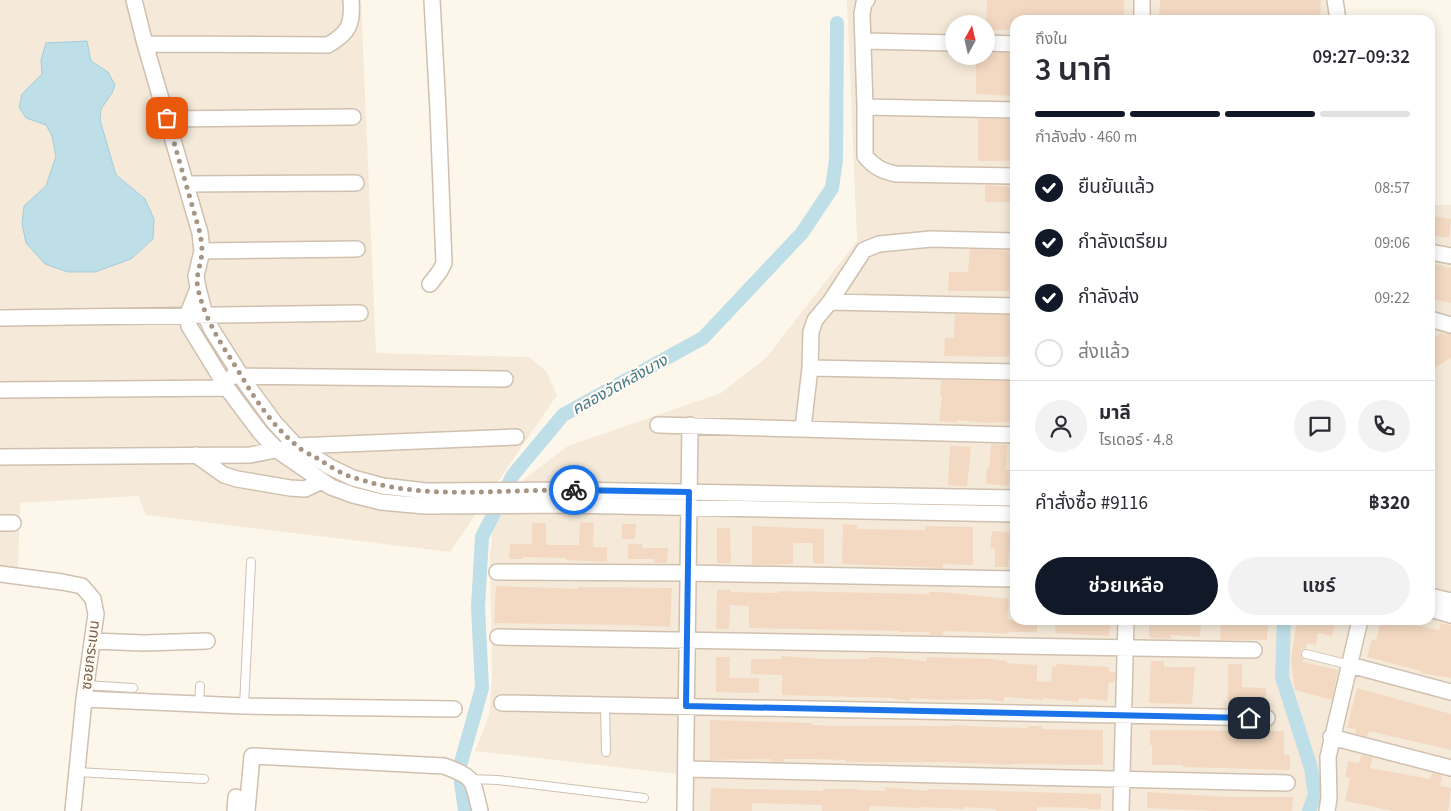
<!DOCTYPE html>
<html lang="th">
<meta charset="utf-8">
<style>
body{margin:0;font-family:"Source Sans 3","Noto Sans Thai",sans-serif;background:#f2f2f3;color:#2b2b33;height:100vh;display:flex;flex-direction:column;font-size:19px;white-space:nowrap}
*{box-sizing:border-box;margin:0}
p{font-size:16px;color:#7c7c81}
.icon{flex:none;width:28px;height:28px;fill:none;stroke:currentColor;stroke-width:2;stroke-linecap:round;stroke-linejoin:round}
.map{position:relative;flex:1;overflow:hidden}
.details{position:absolute;left:1010px;top:15px;width:425px;height:610px;display:flex;flex-direction:column;background:#fff;border-radius:15px;box-shadow:0 2px 12px #0003}
.details>*{flex:none}
.needle{width:32px;rotate:8deg}
.controls{position:absolute;left:945px;top:15px;display:grid;gap:10px}
.controls a{display:grid;place-items:center;width:50px;height:50px;border-radius:50%;background:#fff;box-shadow:0 2px 12px #0003;font-size:25px}
.pin{position:absolute;display:grid;place-items:center;width:42px;height:42px;color:#fff;margin:-21px;border-radius:10px;box-shadow:0 2px 8px #0006}
.courier{position:absolute;display:grid;place-items:center;width:50px;height:50px;margin:-25px;border:4px solid #1a73e8;border-radius:50%;background:#fff;color:#222;box-shadow:0 1px 6px #0007}
.summary em{font-style:normal;font-weight:600}
.summary div{display:flex;flex-direction:column-reverse}
.summary{display:flex;align-items:center;justify-content:space-between;height:85px;padding:0 25px}
h1{font-size:32px;font-weight:600;line-height:38px}
.bar{display:grid;grid-template-columns:repeat(4,1fr);gap:8px 5px;align-content:center;height:60px;padding:0 25px}
.bar i{height:6px;border-radius:4px;background:#e1e1e2}
.bar .on{background:#111827}
.bar p{grid-column:span 4}
.line{display:flex;align-items:center;gap:12px;padding:0 25px;border-top:1px solid #e1e1e2}
.line div{flex:1}
.round{display:grid;place-items:center;flex:none;width:52px;height:52px;border-radius:26px;background:#f2f2f3}
ol{padding:0 25px;list-style:none}
li{display:flex;align-items:center;gap:15px;height:55px}
li p{margin-inline-start:auto}
li .icon{padding:5px;border-radius:50%;background:#111827;color:#fff;stroke-width:4}
li:last-child{color:#7c7c81}
li i{width:28px;height:28px;border:2px solid #e1e1e2;border-radius:50%}
.cta{display:flex;gap:10px;margin-top:auto;padding:10px 25px}
.cta a{flex:1;height:58px;border-radius:30px;background:#111827;color:#fff;font-size:20px;font-weight:600;line-height:58px;text-align:center}
.cta a+a{background:#f2f2f3;color:#2b2b33}
.map>svg:first-child{display:block}
</style>
<div class="map">
<svg width="1451" height="811" viewBox="0 0 1451 811">
<rect width="100%" height="100%" fill="#fdf7eb"/>
<path fill="#f5ead9" fill-rule="evenodd" d="M0,0H361L376,353L529,357L546,371L557,395L450,552L146,515L138,496L20,503L18,569L0,567Z
M847,0H1343L1347,20H1015V620H1430V205H1451V811H678L677,774L475,751L489,716L492,677L490,555L493,528L523,480L568,446L721,393L766,358L857,241ZM954,24H986V56H954Z"/>
<path fill="#bedee8" stroke="#a4cdda" d="M87,41L91,61L108,72L115,85L112,93L101,109L100,120L116,175L145,199L154,219L153,239L131,259L95,272H68L45,264L26,243L22,224L24,206L46,186L56,156L52,136L46,125L26,118L19,107L22,94L42,74L41,60L46,43Z"/>
<g fill="none" stroke-linecap="round" stroke-linejoin="round">
<path stroke="#bedee8" stroke-width="14" d="M1284,620L1282,677L1311,768L1315,795L1309,811
M465,811L461,783L460,766L482,688L478,607L482,537L513,475L563,415L703,338L802,233L832,188L836,160L837,23"/>
</g>
<path fill="#f3d9c2" d="M987,0H1124V20H1015V30H986Z
M1160,0H1321L1320,20H1159Z
M986,52L1015,53V96L976,94V56H986Z
M978,119H1015V161H978Z
M985,185L1015,187V202H985Z
M1434,216L1451,219L1449,238L1431,235Z
M970,249L1015,251V291H948L949,272H968Z
M1431,263L1451,268V303L1430,299Z
M955,314L1015,315V357L944,356L945,338H954Z
M1441,333L1444,335L1446,333L1451,334V358L1430,371V340Z
M941,380L1015,381V422L985,423L957,420V423L939,421L942,396H940Z
M991,444L1007,445L1006,470H1010L1009,486L986,484L987,468H989Z
M950,446L971,447L967,487L948,485Z
M580,522L594,523L593,547H607V562L566,560V558L523,557V559H509L510,544H532V523H546V542L547,545H579Z
M622,524H636L635,539H622Z
M843,524L857,525V529L925,530V526L973,527V565L943,564V568L842,564Z
M752,526L824,529V564L813,563V543H793V564L752,565Z
M717,528H730L731,563H717Z
M992,531L1011,533L1008,567H995V549L990,548Z
M628,544H642V548H668L667,563H654V559H628Z
M496,586L557,588L578,589V587L672,588L670,627L627,625L494,623Z
M717,590H731V592L778,593V591L929,594V592H943L1009,599L1007,618L1009,620H1037V632H1008L1007,634L980,632L943,631V635H929L930,632H900V631L749,628V606L730,605L729,629H716Z
M1056,620L1110,621L1109,636L1055,633Z
M1181,620L1201,621L1200,637L1171,635V639L1149,638V621L1181,622Z
M1297,620H1335L1332,636L1318,633L1316,645L1307,643L1306,648L1302,650L1300,653L1304,659L1303,662L1338,670L1332,700L1295,690L1291,660Z
M1381,620H1401L1400,622L1439,630L1440,623L1451,625V678L1421,673V671L1367,657L1372,639L1376,640Z
M1221,622L1268,624L1267,640H1220Z
M781,656L822,659H869V657H883L926,661L927,657L991,659L1007,661V663L1037,665V681L1051,682L1052,666L1056,667V664L1109,667V672H1115V676L1114,683L1109,682L1107,701L1079,698V702L1043,698V700L1004,697V702L988,699L940,700L910,698V701L894,699V698L782,695V675L751,674V659H781Z
M716,657H730L729,678H759V693L716,692Z
M1151,661H1164V667H1195L1192,704L1149,703Z
M1228,664H1242V687L1266,688V703L1242,702V704H1228Z
M1357,688L1451,714V750L1369,731L1367,737L1355,733L1356,729L1347,728Z
M710,720L812,723V725L837,726H952V725L988,727L1028,728V726H1042V729L1103,730V765L1010,764V765L945,762H846V760L812,759H784V762L770,761V759L710,760Z
M1150,730L1284,731V755H1290V770L1183,767V765H1152V745H1150Z
M1361,755L1373,757L1370,768L1430,779L1432,773L1442,775L1440,786L1451,788L1448,811H1393L1345,801L1350,778L1345,777L1348,761L1359,763Z
M885,787L927,791L928,789L1101,794V809H1088V808L1039,807L1037,808V811H996V809L964,807V809L921,807V808L870,806L869,811H822V805L752,803V811H710L711,788L823,791V789H858V790L885,791Z
M1147,792L1229,797H1293L1292,811H1215L1147,808Z"/>
<g fill="none" stroke-linecap="round" stroke-linejoin="round">
<defs>
<path id="lane" d="M1306,654L1350,665
M86,685L133,688
M199,704L200,686
M605,705L606,752
M244,706L251,562
M77,772L204,779
M470,779L498,780L644,798"/>
<path id="street" d="M134,0L145,44L200,233L202,251L196,276L198,288L205,315L212,330L247,385L274,422L296,446L330,467L353,478L383,486L426,491L568,490L1015,498
M867,0L864,3L862,14L865,107V156C874,167 882,171 896,174L1015,176
M1335,0L1338,20
M1142,20V0
M863,41L954,43
M986,43L1015,44
M145,44L328,45C349,33 353,24 351,0
M865,107L1015,110
M167,119L353,117
M186,184L356,183
M202,251L357,249
M1430,252L1451,256
M430,284L440,271L444,263L438,110L432,0
M198,288L187,316L189,326L227,388L260,432L277,450L331,487L353,495L381,502L425,506L568,505L1015,514
M830,302L1015,306
M0,318L360,313
M1430,319L1451,325
M810,368L1015,372
M233,376L505,379
M0,390L227,388
M658,425L1015,435
M803,428L810,368L811,332L815,320L830,302L864,250L879,244L931,239L1015,241
M196,455L224,475L237,479L290,488L305,489L322,481
M0,457L250,455L296,446L516,437
M0,523H13
M497,572L688,573L1015,579
M0,574L62,582L82,586L93,599L96,614L84,699L73,811
M1430,596L1451,601
M1430,609L1451,615
M498,637L1254,650
M92,641L144,643L207,641
M1350,665L1451,692
M84,699L244,706L454,709
M502,703L1267,718
M1331,737L1451,768
M686,769L1287,783
M235,811L236,797
M247,811L252,756L444,766C476,778 472,779 480,811
M685,811L690,425
M1121,811L1126,620
M1327,811L1329,798L1328,757L1360,620"/>
</defs>
<use href="#lane" stroke="#d0c0af" stroke-width="10"/>
<use href="#street" stroke="#d0c0af" stroke-width="18"/>
<use href="#lane" stroke="#fff" stroke-width="8"/>
<use href="#street" stroke="#fff" stroke-width="15"/>
</g>
<g fill="none" stroke-linecap="round" stroke-linejoin="round">
<path stroke="#a79584" stroke-width="5" stroke-dasharray="0 9" d="M167,118L200,233C201,239 202,246 202,252C201,266 195,276 198,289C206,324 224,347 242,377C256,401 274,427 296,445C301,450 309,454 315,457C328,465 341,474 355,478C425,501 502,489 574,490"/>
<path stroke="#1a73e8" stroke-width="6" d="M574,490L689,492L686,706L1249,718"/>
</g>
<g text-anchor="middle" stroke-width="4.5" stroke-linejoin="round" paint-order="stroke">
<g font-size="15" fill="#79604c" stroke="#fffbf2">
<text transform="translate(90 655) rotate(-83)" y="5">ซอยกระเบน</text>
</g>
<g font-size="16" font-style="italic" fill="#457a8c" stroke="#fffbf2">
<text transform="translate(619 384) rotate(-29)" y="6">คลองวัดหลังบาง</text>
</g>
</g>
</svg>
<div class="controls">
<a><svg class="needle" viewBox="-14 -14 28 28"><path d="M0-13l5 13h-10z" fill="#e53935"/><path d="M0 13l5-13h-10z" fill="#7c7c81"/></svg></a>
</div>
<div class="pin" style="left:167px;top:118px;background:#ea580c"><svg class="icon" aria-label="bag" viewBox="0 0 24 24"><path d="M5 8h14l-1 12H6zM9 8a3 3 0 0 1 6 0"/></svg></div>
<div class="pin" style="left:1249px;top:718px;background:#1f2937"><svg class="icon" aria-label="home" viewBox="0 0 24 24"><path d="M3 11l9-7 9 7M6 9v11h12V9"/></svg></div>
<div class="courier" style="left:574px;top:490px"><svg class="icon" aria-label="bike" viewBox="0 0 24 24"><circle cx="6" cy="16" r="4"/><circle cx="18" cy="16" r="4"/><path d="M6 16l4-8h5l3 8M10 8l3 8H6M13 5h3"/></svg></div>
<section class="details">
<div class="summary"><div><h1>3 นาที</h1><p>ถึงใน</p></div><em>09:27–09:32</em></div>
<div class="bar"><i class="on"></i><i class="on"></i><i class="on"></i><i></i><p>กำลังส่ง · 460 m</p></div>
<ol>
<li><svg class="icon" aria-label="check" viewBox="0 0 24 24"><path d="M5 12l5 5 9-10"/></svg>ยืนยันแล้ว<p>08:57</p></li>
<li><svg class="icon" aria-label="check" viewBox="0 0 24 24"><path d="M5 12l5 5 9-10"/></svg>กำลังเตรียม<p>09:06</p></li>
<li><svg class="icon" aria-label="check" viewBox="0 0 24 24"><path d="M5 12l5 5 9-10"/></svg>กำลังส่ง<p>09:22</p></li>
<li><i></i>ส่งแล้ว</li>
</ol>
<div class="line" style="height:90px"><a class="round"><svg class="icon" aria-label="person" viewBox="0 0 24 24"><circle cx="12" cy="8" r="4"/><path d="M4 21q1-7 8-7t8 7"/></svg></a><div><b>มาลี</b><p>ไรเดอร์ · 4.8</p></div><a class="round"><svg class="icon" aria-label="chat" viewBox="0 0 24 24"><path d="M4 5h16v11H9l-5 4z"/></svg></a><a class="round"><svg class="icon" aria-label="phone" viewBox="0 0 24 24"><path d="M5 4h4l2 5-3 2q2 4 5 5l2-3 5 2v4C11 20 4 13 5 4z"/></svg></a></div>
<div class="line" style="height:65px"><div>คำสั่งซื้อ #9116</div><b>฿320</b></div>
<div class="cta"><a>ช่วยเหลือ</a><a>แชร์</a></div>
</section>
</div>
